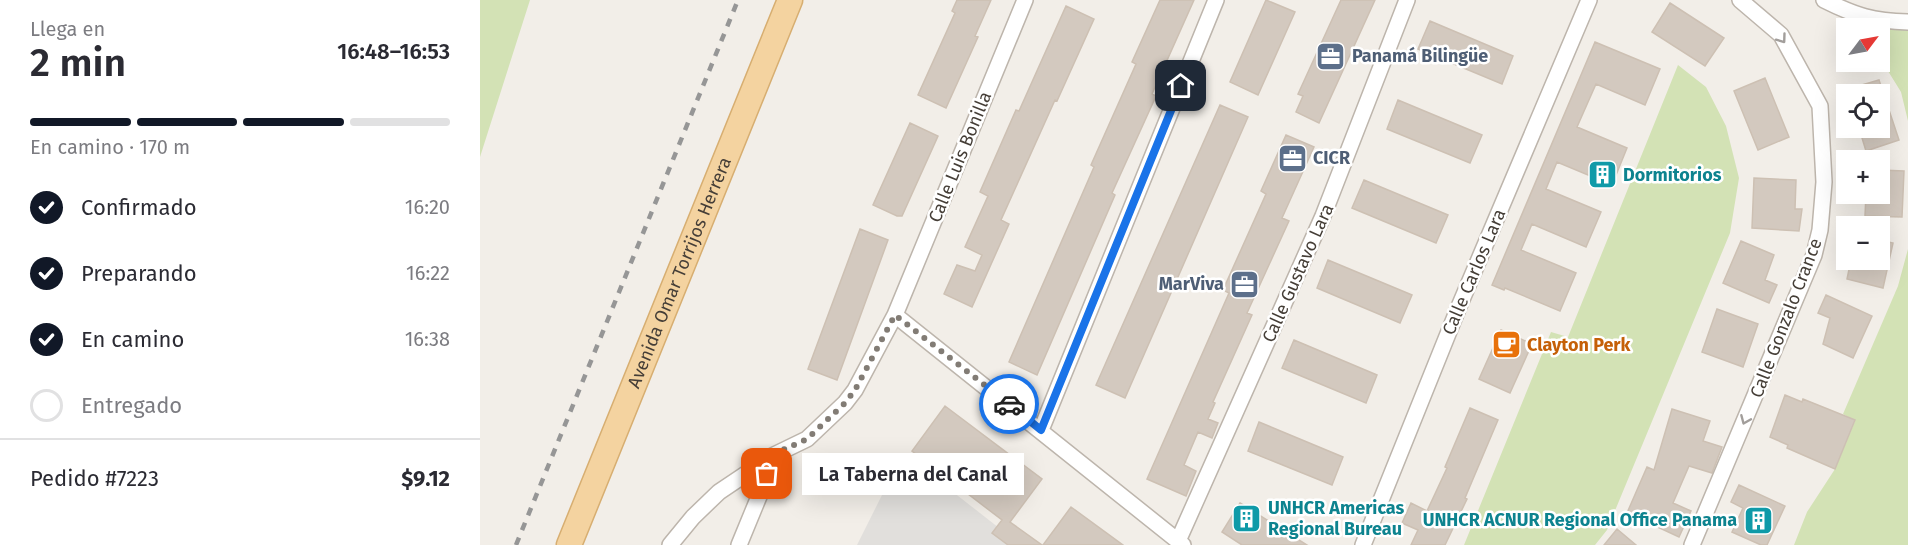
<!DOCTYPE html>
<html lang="es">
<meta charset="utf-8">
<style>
body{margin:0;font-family:"Fira Sans",sans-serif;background:#f2f2f3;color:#2b2b33;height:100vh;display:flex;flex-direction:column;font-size:22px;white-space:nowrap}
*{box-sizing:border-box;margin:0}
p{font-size:20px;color:#7c7c81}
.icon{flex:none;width:33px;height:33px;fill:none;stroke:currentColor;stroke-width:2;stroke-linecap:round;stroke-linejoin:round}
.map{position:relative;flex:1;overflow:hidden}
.side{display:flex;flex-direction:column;background:#fff;width:480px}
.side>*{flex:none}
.needle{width:39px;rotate:58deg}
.fabs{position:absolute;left:1356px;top:18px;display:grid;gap:12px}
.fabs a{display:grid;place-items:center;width:54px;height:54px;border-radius:0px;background:#fff;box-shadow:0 6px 24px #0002;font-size:30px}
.pin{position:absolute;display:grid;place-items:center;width:51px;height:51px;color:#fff;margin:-26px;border-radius:12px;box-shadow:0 3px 9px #0006}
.courier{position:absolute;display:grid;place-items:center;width:60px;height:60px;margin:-30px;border:4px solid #1a73e8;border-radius:50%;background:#fff;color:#222;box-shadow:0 2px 8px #0007}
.bubble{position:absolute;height:42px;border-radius:0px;background:#fff;box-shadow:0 6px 24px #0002;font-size:20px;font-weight:600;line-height:42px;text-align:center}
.overview em{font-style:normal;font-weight:600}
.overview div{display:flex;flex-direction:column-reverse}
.overview{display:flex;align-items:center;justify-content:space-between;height:102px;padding:0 30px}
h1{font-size:39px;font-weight:600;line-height:45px}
.bar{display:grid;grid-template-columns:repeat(4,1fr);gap:9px 6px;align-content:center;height:72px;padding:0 30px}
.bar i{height:8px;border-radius:4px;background:#e1e1e2}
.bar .selected{background:#111827}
.bar p{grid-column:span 4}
.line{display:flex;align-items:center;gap:15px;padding:0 30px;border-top:2px solid #e1e1e2}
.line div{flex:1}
ol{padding:0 30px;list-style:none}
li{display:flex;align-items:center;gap:18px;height:66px}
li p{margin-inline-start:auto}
li .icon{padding:6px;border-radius:50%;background:#111827;color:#fff;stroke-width:4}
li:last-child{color:#7c7c81}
li i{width:33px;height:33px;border:3px solid #e1e1e2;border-radius:50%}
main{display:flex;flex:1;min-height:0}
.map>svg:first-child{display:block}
</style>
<main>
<section class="side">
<div class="overview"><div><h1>2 min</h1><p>Llega en</p></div><em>16:48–16:53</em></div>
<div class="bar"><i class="selected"></i><i class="selected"></i><i class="selected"></i><i></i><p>En camino · 170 m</p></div>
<ol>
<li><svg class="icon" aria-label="check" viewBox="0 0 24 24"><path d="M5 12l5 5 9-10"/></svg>Confirmado<p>16:20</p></li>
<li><svg class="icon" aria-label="check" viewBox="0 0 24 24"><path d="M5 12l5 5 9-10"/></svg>Preparando<p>16:22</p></li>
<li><svg class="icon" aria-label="check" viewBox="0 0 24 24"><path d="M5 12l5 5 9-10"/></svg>En camino<p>16:38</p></li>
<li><i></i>Entregado</li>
</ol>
<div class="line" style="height:78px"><div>Pedido #7223</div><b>$9.12</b></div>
</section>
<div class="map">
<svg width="1428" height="545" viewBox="0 0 1428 545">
<rect width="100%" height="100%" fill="#f2eee8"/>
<path fill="#d3e2b5" d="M0,0H50L0,157Z
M1370,13L1428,22V121L1421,92L1400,58V28H1369Z
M1198,65L1226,87L1246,126L1259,178L1250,233L1127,530L1115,545H984L1071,332L1088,337Z
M1428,249V545H1314L1327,512L1355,469L1375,421L1363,414L1418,286Z"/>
<path fill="#e1dfdc" d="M423,453L541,545H377Z"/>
<path fill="#d3c9bf" stroke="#cdc0b3" stroke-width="1.5" d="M477,0H511L495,36L498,37L466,108L438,95L475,13L472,11Z
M680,0H714L672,94L676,96L632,193L635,195L557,375L529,362L614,167L611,165L656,64L652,62Z
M786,0L815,12L778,95L750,82Z
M861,0H895L839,123L816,112L823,96L818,94Z
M1190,3L1244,38L1225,66L1172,32Z
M586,6L614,19L577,101L575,100L521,220L529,224L492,307L464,294L477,265L495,271L502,255L485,247L508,196L500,192L536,110L539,111Z
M950,21L1033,56L1022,84L938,49Z
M1115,42L1180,69L1165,105L1116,84L1097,127L1147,148L1132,185L1077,162L1066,189L1121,212L1106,247L1052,224L1041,250L1096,273L1080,311L1025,288L1024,290L1012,285Z
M1285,78L1309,137L1278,150L1254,91Z
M1399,80L1419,140L1386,151L1379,128H1400V94H1362L1361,91Z
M918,100L1002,135L990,163L907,129Z
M740,105L768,117L645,398L616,385Z
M430,123L458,136L422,216H417L393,205Z
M806,135L834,147L802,218L809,221L767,313L772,315L733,402L735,403L728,419L738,423L732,438L718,432L704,465L716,471L706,496L667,479L749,293L743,290L786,194L781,191Z
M1400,170L1424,171L1422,217L1385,216L1386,194H1400Z
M1274,178L1316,180L1315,209H1322L1319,231L1272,228Z
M884,180L968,215L956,243L872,208Z
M380,229L408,240L357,380L328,369Z
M1400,240L1413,243L1403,288L1367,279L1371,260H1400Z
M1261,241L1294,255L1285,280L1297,285L1289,303L1243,283Z
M848,260L932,295L920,323L837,288Z
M1346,295L1392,316L1373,358L1343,344L1350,318L1338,313Z
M1237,309L1278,324L1263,367L1222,352Z
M1021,330L1052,344L1030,393L999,379Z
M814,340L897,375L886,403L802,368Z
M1305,395L1322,402L1323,399L1375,420L1355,469L1307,448L1308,445L1290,437Z
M465,406L562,479L530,522L562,545H528L512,533L522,520L432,451Z
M990,408L1018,420L985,498L987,499L965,545H931L938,530L922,523L931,503L947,511L967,468L965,467Z
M1192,409L1230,421L1223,441L1242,447L1232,473L1209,466L1193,503L1211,511L1199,537L1147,513L1167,467L1174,470Z
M779,422L863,457L852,485L768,451Z
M1259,485L1305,506L1287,545H1281L1252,532L1263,508L1251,502Z
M760,503L827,545H762L742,532Z
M591,507L643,545H563Z
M1137,529L1156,545H1124Z"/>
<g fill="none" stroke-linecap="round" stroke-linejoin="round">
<defs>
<path id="minor" d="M1344,0C1376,16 1393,21 1428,22
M415,315L703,545
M561,430L736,0
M698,541L843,216L927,0
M190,545L213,517L239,492L294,455
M259,545L280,494L294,455L327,439L365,403L375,390L415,315L545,0
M883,545L978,309L1109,0
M1212,545L1334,255L1340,230L1344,182L1340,106L1301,35L1260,0"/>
<g id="primary">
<path id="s1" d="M89,545L310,0"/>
</g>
</defs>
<use href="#minor" stroke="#bdb5ac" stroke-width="18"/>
<use href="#primary" stroke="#d7ae71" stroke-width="27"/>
<use href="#minor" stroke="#fff" stroke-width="15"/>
<use href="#primary" stroke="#f4d3a0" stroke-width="24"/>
<path stroke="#969696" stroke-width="4.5" stroke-dasharray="8 8" stroke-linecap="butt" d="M36,545L258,0"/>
</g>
<defs><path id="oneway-chevron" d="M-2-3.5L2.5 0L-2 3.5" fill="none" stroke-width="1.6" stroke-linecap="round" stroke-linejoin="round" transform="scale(1.5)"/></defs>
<g stroke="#a29e9b">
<use href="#oneway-chevron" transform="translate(1302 39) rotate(54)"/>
<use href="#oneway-chevron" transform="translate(1265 420) rotate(113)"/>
</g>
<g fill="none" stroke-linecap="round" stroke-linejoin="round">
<path stroke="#827c75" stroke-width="6" stroke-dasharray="0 10.8" d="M287,474L294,454L327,439L365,403L375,390L415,315L529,404"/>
<path stroke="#1a73e8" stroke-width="8" d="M529,404L561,430L701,86"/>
</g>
<defs>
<symbol id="office-square" viewBox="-11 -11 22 22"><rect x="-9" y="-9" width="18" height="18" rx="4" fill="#5c6f8a" stroke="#fff"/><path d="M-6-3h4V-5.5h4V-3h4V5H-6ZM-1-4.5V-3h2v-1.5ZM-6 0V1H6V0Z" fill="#fff"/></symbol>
<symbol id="building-square" viewBox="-11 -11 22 22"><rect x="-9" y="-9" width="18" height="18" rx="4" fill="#0f9aa8" stroke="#fff"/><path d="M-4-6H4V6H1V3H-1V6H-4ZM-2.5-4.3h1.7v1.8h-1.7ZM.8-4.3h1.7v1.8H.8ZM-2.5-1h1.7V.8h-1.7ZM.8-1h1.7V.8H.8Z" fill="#fff"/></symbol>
<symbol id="cafe-square" viewBox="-11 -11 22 22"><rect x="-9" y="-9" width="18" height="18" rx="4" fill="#e8710a" stroke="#fff"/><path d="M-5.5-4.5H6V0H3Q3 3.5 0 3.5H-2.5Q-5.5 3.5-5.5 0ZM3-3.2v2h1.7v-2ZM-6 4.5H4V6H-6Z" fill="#fff"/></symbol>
</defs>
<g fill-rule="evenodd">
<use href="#office-square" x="834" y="40" width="33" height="33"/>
<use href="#office-square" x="796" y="142" width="33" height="33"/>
<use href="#building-square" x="1106" y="158" width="33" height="33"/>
<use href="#office-square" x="748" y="268" width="33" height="33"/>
<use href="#cafe-square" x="1010" y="328" width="33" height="33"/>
<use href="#building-square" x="750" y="502" width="33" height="33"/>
<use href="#building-square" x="1262" y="504" width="33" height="33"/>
</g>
<g text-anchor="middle" stroke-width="5" stroke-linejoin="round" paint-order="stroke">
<g font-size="18" font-weight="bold" fill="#4e5e75" stroke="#fff" text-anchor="start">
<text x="872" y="62">Panamá Bilingüe</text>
<text x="833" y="164">CICR</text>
<text x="744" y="290" text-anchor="end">MarViva</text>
</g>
<g font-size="18" fill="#453e37" stroke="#fff">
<text transform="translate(480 157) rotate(-68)" y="6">Calle Luis Bonilla</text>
<text dy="6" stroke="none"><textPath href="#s1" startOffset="294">Avenida Omar Torrijos Herrera</textPath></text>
<text transform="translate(994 272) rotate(-67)" y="6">Calle Carlos Lara</text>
<text transform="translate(818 273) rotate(-66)" y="6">Calle Gustavo Lara</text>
<text transform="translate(1306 318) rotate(-69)" y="6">Calle Gonzalo Crance</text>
</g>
<g font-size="18" font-weight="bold" fill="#0d838f" stroke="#fff" text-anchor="start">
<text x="1143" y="181">Dormitorios</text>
<text x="788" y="514">UNHCR Americas<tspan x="788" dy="21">Regional Bureau</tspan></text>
<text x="1257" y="526" text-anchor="end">UNHCR ACNUR Regional Office Panama</text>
</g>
<g font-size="18" font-weight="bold" fill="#c56008" stroke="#fff" text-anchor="start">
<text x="1047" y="351">Clayton Perk</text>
</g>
</g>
</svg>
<div class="fabs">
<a><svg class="needle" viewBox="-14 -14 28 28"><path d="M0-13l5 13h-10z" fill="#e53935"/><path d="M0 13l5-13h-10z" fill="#7c7c81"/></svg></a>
<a><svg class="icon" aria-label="locate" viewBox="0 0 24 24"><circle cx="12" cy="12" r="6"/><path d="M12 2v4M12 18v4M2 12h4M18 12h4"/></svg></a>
<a>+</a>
<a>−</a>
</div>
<div class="pin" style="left:287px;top:474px;background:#ea580c"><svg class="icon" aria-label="bag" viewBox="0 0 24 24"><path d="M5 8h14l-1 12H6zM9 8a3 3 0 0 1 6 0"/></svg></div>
<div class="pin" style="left:701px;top:86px;background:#1f2937"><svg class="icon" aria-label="home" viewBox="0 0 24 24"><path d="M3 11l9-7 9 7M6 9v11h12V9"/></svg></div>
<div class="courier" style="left:529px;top:404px"><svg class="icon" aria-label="car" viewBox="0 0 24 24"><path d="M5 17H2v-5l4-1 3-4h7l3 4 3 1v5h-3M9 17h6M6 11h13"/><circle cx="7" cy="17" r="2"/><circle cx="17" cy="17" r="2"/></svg></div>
<div class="bubble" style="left:322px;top:453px;width:222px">La Taberna del Canal</div>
</div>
</main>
